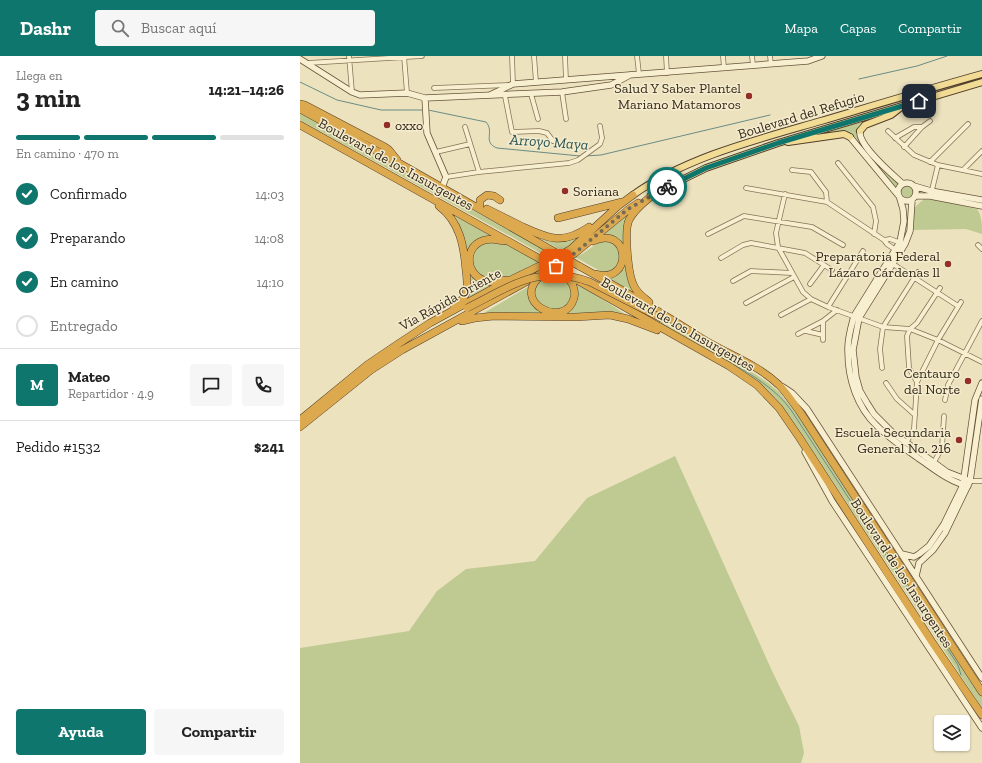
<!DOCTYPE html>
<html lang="es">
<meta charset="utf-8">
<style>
body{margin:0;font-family:"Zilla Slab",serif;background:#f6f6f6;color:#222;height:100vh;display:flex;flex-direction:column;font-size:15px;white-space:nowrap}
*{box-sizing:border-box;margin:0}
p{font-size:13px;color:#767676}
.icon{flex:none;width:22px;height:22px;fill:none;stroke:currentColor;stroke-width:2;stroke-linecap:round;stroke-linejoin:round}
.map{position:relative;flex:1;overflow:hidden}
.sheet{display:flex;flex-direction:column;background:#fff;width:300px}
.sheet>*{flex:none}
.buttons{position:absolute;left:634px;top:659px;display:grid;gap:8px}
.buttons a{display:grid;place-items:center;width:36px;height:36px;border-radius:4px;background:#fff;box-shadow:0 1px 3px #0004;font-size:20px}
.pin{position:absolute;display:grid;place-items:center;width:34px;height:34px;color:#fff;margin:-17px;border-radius:8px;box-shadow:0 2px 6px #0006}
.courier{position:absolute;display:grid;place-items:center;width:40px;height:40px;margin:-20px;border:3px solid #0f766e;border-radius:50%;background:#fff;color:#222;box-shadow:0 1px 5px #0007}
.head em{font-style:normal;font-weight:700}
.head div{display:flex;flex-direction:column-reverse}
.head{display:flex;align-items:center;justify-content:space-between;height:68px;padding:0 16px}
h1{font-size:26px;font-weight:700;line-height:30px}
.bar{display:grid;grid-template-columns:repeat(4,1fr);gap:6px 4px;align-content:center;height:48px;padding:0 16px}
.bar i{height:5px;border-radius:3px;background:#e0e0e0}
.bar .on{background:#0f766e}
.bar p{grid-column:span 4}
.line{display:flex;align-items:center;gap:10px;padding:0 16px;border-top:1px solid #e0e0e0}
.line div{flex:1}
.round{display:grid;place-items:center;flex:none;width:42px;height:42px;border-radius:4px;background:#f6f6f6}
ol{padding:0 16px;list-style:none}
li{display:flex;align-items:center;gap:12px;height:44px}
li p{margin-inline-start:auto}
li .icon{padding:4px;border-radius:50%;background:#0f766e;color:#fff;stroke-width:4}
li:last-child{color:#767676}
li i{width:22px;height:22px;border:2px solid #e0e0e0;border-radius:50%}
.button{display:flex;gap:8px;margin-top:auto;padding:8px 16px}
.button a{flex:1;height:46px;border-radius:4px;background:#0f766e;color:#fff;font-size:16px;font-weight:700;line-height:46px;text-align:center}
.button a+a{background:#f6f6f6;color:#222}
header{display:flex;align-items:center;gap:24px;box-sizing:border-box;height:56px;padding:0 20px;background:#0f766e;color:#fff}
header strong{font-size:19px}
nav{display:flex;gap:22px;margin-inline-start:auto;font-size:14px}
.search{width:280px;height:36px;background:#f6f6f6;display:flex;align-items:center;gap:10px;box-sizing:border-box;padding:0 14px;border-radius:4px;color:#767676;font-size:15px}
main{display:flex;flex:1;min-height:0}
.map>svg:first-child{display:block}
</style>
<header>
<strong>Dashr</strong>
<div class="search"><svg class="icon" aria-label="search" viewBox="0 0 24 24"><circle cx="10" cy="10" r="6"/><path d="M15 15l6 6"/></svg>Buscar aquí</div>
<nav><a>Mapa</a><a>Capas</a><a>Compartir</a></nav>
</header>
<main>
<section class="sheet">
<div class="head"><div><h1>3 min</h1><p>Llega en</p></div><em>14:21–14:26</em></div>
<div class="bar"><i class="on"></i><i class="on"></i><i class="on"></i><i></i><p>En camino · 470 m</p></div>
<ol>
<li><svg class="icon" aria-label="check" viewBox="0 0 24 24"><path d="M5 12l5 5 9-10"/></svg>Confirmado<p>14:03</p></li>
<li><svg class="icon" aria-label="check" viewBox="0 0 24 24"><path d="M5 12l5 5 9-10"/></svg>Preparando<p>14:08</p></li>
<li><svg class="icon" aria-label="check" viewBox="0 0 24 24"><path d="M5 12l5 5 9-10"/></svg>En camino<p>14:10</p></li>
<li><i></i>Entregado</li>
</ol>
<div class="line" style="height:72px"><b class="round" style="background:#0f766e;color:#fff">M</b><div><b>Mateo</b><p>Repartidor · 4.9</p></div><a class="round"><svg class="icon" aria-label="chat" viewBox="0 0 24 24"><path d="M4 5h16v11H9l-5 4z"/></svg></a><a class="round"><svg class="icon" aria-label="phone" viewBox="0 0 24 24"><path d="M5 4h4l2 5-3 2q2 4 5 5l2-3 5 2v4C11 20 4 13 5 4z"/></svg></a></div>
<div class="line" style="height:52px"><div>Pedido #1532</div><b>$241</b></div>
<div class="button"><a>Ayuda</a><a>Compartir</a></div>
</section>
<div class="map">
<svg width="682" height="707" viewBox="0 0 682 707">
<rect width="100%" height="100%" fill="#ede2be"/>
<path fill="#bfca92" d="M0,56L165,150L256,199L249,202L212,181L0,64Z
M591,58C584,60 564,64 559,69C548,82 588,121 599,127L595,133L554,80C552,78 549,76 546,76C537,73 511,81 501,83Z
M605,129L614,133L615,138L611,141H604L601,136L602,130Z
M624,143L637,144L677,153C682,160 682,169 682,178L666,173L613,174L614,152Z
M334,151C321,170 323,174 326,196L322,188L297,182Z
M151,158L192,179L181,182L174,188L171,213L195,228L164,245L166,190L161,173Z
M219,171C246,184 257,192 287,177L263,195Z
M301,185H311L320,193L319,209L310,216H302L275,201L282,198Z
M182,187H205L241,207C225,214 182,237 174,209C171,200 176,193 182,187Z
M325,204L339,241L305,221Z
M260,220L269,225L273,241C261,256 258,256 240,250C234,237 232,236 240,223Z
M273,224L325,258L312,256L282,258H257L271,252Z
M231,229C228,246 232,255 250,258H182Z
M355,265H360L369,270L455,318L467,326L479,336L487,346L513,379L665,613L682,640V652L498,372L482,350L467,333L443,315Z
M375,400L473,617L499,670L504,697L501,707H0V592L109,575L137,535L166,513L235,505L287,442Z"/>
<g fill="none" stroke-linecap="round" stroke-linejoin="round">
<path stroke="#698c86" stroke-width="1" d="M559,23L617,10L647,0
M0,26L37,44L81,54H122
M128,54L186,66C195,76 182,86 197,92L280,100
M285,100L301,99L322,94L470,59
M362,268L372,274
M429,306C451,318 476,333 491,354L658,609L661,619"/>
<defs>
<path id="street" d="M49,0L52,36
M104,0L107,37
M212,0L213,28
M234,0L236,26
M265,0L266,24
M337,0L339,18
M366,0L367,17
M423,0L424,12
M452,0L453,9
M470,0L471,8
M8,7L122,0
M134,32L209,29
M262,36L266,63
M231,38L238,63
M205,40L212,76L239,75L247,77L253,85
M165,71L179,116
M588,75L614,99L638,109L682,118
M595,82L614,71H622
M604,91L622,71L630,65
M136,96L170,88
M630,106L668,68
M538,107L573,151L576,165L574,178
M492,114L511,116L526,136L527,146
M663,114L682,95
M146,121L179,116L269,107L278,104L300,88L302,82L300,70
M446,132L527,146L584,184L587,188L597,195
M485,138L476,177L478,191L503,236L511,243L528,251L583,271L610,273L638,284L682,306
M631,138L638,109
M408,178L444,160L512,171L543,189
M584,184L590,183L601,187
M678,189L682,193
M421,202L443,189L451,187L505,197L532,214
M593,208L658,250
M433,225L451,215L492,217
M510,228L524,209
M446,247L494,221
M528,251L563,195
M481,259L511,243
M506,275L523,279
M498,278L523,265L537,254
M523,284V265
M582,312L580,293L583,271L618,216
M617,326L609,312L607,280L610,273L617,267L640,232
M586,327L597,343L615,359
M645,344L648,329L682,265
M606,387L614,373L617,326L638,284L661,246
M634,406L642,392L644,360
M670,425H682"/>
<path id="secondary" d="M0,3L52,36L60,39L107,37L125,42L262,36L311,29L330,19
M190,39L213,28L508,5L522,0
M125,42L127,77L146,121L143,129
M560,75C558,90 592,118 603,128
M550,81L598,139
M598 136a9 9 0 1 1 18 0a9 9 0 1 1-18 0Z
M614,130L631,135L682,144
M616,140H630L682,150
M600,143L603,153L604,165L600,186L554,260C551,271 547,284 548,296C548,323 557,351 577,370C589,382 604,392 618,402C633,412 649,426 668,430
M612,144L610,175L605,188L559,262L553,294L556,321L560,335L567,347L574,358L592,376L647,416L670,425
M483,331L492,337L507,353L682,622
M505,396L532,445L682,672
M602,498L614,501L619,498L629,490L644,468L663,429L675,344L682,327
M616,520L619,507L633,494L645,477L670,425L682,343"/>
<path id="primary" d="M560,75L565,69L591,59L600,52
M488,86L544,78L550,81
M333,139C386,101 459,83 521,65C575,49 628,33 682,18
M351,139L406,112L478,87L682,26"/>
<path id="highway" d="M0,48L5,49L85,91L89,94L97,104
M0,53L99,107L253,195
M0,69L240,203
M139,150C160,166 164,190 166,215C167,222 168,230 166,237C164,243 159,247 154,251
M180,150V144L187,139L194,140L200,144
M187,153C199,159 211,165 223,171C249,183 263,189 289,171
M314,153L333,139
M258,162L322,146
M203,185C163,174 160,220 187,225C193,227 200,225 206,224
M293,185C331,168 333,229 296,218
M279,210C319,232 359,255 398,280C424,297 456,307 479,329C487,337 493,347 500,356L682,636
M242,219C208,245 265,275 274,242C276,234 272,226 266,220
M237,220L275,197L329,153L338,147
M275,223L429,310L457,329L479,352L499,381L632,586L682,659
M349,246C343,241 337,237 334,230C328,219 324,175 329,164C335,152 346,145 355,137
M162,265L175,262L194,260L276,261L310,259L328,263L357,274
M0,364L67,309L98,288L130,267L196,231L256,202L271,193L317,151
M0,371L71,314L102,294L226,226"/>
</defs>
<use href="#street" stroke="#857357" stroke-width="5.5"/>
<use href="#secondary" stroke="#66543a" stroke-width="7"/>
<use href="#primary" stroke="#52402c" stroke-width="8"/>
<use href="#highway" stroke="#52402c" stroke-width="8"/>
<use href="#street" stroke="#f8efd1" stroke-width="4"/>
<use href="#secondary" stroke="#f8efd1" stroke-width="5.5"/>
<use href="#primary" stroke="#f1db95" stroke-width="6"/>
<use href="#highway" stroke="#dda94e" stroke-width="7"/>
<defs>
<path id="highway-bridge" d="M253,195L279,210
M240,203L266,218
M167,252C209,231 241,207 290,226L363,263"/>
</defs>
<use href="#highway-bridge" stroke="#52402c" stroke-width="8" stroke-linecap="butt"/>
<use href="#highway-bridge" stroke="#dda94e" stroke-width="7"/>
</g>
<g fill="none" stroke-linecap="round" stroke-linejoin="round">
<path stroke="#756a55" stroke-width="4" stroke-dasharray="0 7.2" d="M256,210L275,197L328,153L367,131"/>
<path stroke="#0f766e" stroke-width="5" d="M367,131L406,112L478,87L619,45"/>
</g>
<g fill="#932f28" stroke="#f4eccd" stroke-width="1.5">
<circle cx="449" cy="40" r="4"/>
<circle cx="87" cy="69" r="4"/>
<circle cx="265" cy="135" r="4"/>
<circle cx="648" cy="208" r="4"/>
<circle cx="668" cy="325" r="4"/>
<circle cx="659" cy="384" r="4"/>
</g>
<g text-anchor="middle" stroke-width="3" stroke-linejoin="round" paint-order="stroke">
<g font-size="14" fill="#34291c" stroke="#f4eccd" text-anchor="end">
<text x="441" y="37">Salud Y Saber Plantel<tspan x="441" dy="16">Mariano Matamoros</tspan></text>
<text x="95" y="74" text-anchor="start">oxxo</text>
<text x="273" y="140" text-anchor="start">Soriana</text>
<text x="640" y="205">Preparatoria Federal<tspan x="640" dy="16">Lázaro Cárdenas ll</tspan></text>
<text x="660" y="322">Centauro<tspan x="660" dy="16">del Norte</tspan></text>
<text x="651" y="381">Escuela Secundaria<tspan x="651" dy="16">General No. 216</tspan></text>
</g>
<g font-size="14" fill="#34291c" stroke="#f4eccd">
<text transform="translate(501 59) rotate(-17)" y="5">Boulevard del Refugio</text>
<text transform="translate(96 108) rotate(29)" y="5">Boulevard de los Insurgentes</text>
<text transform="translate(150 243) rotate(-29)" y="5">Vía Rápida Oriente</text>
<text transform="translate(378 268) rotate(30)" y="5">Boulevard de los Insurgentes</text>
<text transform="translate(602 517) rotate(57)" y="5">Boulevard de los Insurgentes</text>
</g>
<g font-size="15" font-style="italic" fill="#2b5354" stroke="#f4eccd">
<text transform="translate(249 86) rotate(4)" y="5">Arroyo Maya</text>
</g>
</g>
</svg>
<div class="buttons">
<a><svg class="icon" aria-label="layers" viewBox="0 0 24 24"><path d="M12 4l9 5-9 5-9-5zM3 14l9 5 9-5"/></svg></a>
</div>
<div class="pin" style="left:256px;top:210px;background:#ea580c"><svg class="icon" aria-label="bag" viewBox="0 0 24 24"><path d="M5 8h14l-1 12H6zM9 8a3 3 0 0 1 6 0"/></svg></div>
<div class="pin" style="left:619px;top:45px;background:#1f2937"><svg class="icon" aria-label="home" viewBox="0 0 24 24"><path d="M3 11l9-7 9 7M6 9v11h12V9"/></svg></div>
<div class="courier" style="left:367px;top:131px"><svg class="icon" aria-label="bike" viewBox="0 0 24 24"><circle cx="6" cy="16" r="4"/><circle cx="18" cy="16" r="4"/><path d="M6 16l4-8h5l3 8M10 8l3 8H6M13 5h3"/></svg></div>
</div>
</main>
